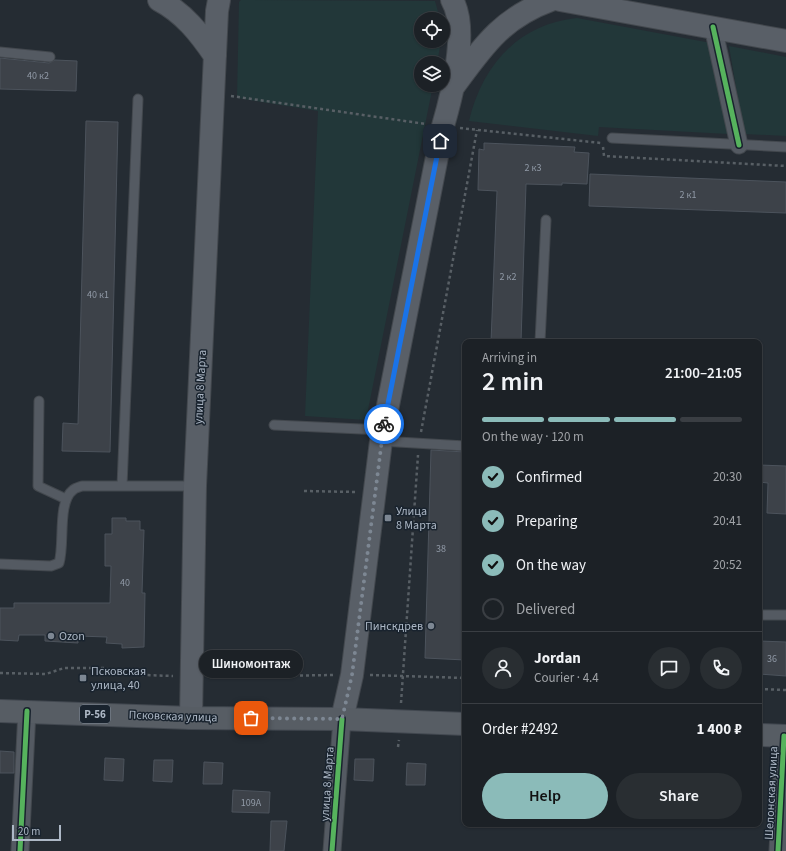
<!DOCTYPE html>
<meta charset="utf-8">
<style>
body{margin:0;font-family:"Source Sans 3",sans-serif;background:#292e32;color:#f1f3f6;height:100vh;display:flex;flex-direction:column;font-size:15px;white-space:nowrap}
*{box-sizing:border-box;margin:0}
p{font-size:13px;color:#a0a3a7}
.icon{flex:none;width:22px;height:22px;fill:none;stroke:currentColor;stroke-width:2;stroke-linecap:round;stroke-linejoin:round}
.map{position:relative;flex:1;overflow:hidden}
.panel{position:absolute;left:462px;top:339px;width:300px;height:488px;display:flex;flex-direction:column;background:#1c2126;border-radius:8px;box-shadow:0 1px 3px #0004,0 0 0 1px #3a3e43}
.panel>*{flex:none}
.tools{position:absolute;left:414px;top:12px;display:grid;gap:8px}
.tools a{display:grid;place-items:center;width:36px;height:36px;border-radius:50%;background:#1c2126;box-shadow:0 1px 3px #0004,0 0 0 1px #3a3e43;font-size:20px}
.scale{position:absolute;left:12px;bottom:10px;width:49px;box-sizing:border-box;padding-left:4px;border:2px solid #adb8c6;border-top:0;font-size:11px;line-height:14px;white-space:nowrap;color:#adb8c6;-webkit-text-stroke:3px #19232e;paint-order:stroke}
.pin{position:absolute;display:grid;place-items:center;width:34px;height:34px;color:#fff;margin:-17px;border-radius:8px;box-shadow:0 2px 6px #0006}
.courier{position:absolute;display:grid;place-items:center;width:40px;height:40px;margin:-20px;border:3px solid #1a73e8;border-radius:50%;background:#fff;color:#222;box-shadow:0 1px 5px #0007}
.bubble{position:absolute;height:28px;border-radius:14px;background:#1c2126;box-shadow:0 1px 3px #0004,0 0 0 1px #3a3e43;font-size:13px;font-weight:600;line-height:28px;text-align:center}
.headline em{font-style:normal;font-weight:600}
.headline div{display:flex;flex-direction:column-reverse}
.headline{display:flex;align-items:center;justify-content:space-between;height:68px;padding:0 20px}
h1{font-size:26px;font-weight:600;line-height:30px}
.bar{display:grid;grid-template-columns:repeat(4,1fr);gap:6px 4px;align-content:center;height:48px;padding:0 20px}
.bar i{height:5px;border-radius:3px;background:#3a3e43}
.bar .selected{background:#8bbbb9}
.bar p{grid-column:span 4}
.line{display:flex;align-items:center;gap:10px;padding:0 20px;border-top:1px solid #3a3e43}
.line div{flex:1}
.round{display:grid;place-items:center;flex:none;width:42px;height:42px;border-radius:21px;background:#292e32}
ol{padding:0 20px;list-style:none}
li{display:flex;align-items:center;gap:12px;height:44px}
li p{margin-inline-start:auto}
li .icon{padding:4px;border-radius:50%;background:#8bbbb9;color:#111;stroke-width:4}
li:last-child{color:#a0a3a7}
li i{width:22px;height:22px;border:2px solid #3a3e43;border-radius:50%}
.cta{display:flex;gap:8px;margin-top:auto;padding:8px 20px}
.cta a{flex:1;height:46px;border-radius:24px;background:#8bbbb9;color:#111;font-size:16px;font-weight:600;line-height:46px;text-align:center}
.cta a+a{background:#292e32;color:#f1f3f6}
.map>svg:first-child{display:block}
</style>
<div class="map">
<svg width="786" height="851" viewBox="0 0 786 851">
<rect width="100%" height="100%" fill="#252c33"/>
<path fill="#223739" d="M241,0L435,1L440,19H421V41H441L437,63H421V85H433L366,420L305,416L318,111L237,98L239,2Z
M577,18L711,43L728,134L599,127L598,136L469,121C482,66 518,24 577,18Z
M729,46L786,57V136L744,134Z"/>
<path fill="#3d4249" stroke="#4c535c" d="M0,58L49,63L55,60L77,61L76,91L0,89Z
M86,121L118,122L110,452L62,451L63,423L78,424Z
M484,143L575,147L574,152L589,153L587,184L562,183V185L526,184L521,342H491L497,191L478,190L479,149L484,150Z
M590,174L786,182V213L589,206Z
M431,450L465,452V660L425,658Z
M759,465L786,466V514L767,513L768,483L759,482Z
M112,518H126V521H140V530H144L142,593H145L144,647L122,648V644L106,643L107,637L78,636V643L45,641V635H19L18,641L0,640V608H14V603H110L111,566H105V534H112Z
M759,641L786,642V676L759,674Z
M0,751L14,752V773H0Z
M105,758L124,759L123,781L104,780Z
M355,759H374L373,781L354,780Z
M154,760H173L172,782L153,781Z
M204,762L223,763L222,784H203Z
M407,763L426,764L425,785H406Z
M233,790L270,792L269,813L232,812Z
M271,821H287L284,851H270Z"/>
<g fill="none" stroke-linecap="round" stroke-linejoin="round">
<defs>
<path id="lane" d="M0,52L50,57
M612,138L786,147
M540,342L546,220
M39,401L38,486L66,499
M274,425L383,430
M381,441L465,446
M122,486L138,99
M0,564L51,566L59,563C65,544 57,502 73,490C75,488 79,487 82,486H195
M759,615H786"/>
<path id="street" d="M713,27L739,145
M20,851L27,711
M332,851L342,719
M778,851L784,736"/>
<path id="secondary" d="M159,0C184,13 200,34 215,56
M560,0L786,41
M454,86C484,45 502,18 551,0
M191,718L195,486L217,11L219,0
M342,719L352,675L381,441L443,126C452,95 469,28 452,0"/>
<path id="primary" d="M0,711L191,718L342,719L465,724
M759,735L786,736"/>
</defs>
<use href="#lane" stroke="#43484e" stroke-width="11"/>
<use href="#street" stroke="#43484e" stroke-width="19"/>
<use href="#secondary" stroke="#43484e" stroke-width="24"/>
<use href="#primary" stroke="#424850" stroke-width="24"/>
<path stroke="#585f65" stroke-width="2.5" stroke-dasharray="3 3" stroke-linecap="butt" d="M231,96L426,124
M460,128L601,143
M603,147L604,156L786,166
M421,432L477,130
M304,491L356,492
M0,673L46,674L64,668H105L117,674L173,676
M370,675L465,678
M210,677L333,675
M759,689L786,690
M401,703L418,455
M398,747L399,740"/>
<use href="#lane" stroke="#545a62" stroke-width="9"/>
<use href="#street" stroke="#545a62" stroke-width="17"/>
<use href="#secondary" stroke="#595f67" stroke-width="22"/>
<use href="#primary" stroke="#575d64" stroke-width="22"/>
<defs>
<path id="cycleway" d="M713,27L739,145
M20,851L27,711
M332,851L342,719
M778,851L784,736"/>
</defs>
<use href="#cycleway" stroke="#19232e" stroke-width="8"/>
<use href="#cycleway" stroke="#56b35d" stroke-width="5"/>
</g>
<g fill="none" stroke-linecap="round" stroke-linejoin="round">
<path stroke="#7d8793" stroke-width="4" stroke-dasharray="0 7.2" d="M251,718L342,719L352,675L384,424"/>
<path stroke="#1a73e8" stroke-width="5" d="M384,424L440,141"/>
</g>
<g fill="#7d8793" stroke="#19232e" stroke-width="1.5">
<rect x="384" y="514" width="8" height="8" rx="2"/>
<circle cx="431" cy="626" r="4"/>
<circle cx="51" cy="636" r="4"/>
<rect x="79" y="674" width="8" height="8" rx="2"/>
</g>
<g text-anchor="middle" stroke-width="3" stroke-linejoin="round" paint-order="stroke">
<g font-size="10" fill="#919aa7">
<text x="38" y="79">40 к2</text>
<text x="533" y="171">2 к3</text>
<text x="688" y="198">2 к1</text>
<text x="508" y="280">2 к2</text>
<text x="98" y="298">40 к1</text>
<text x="441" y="552">38</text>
<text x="125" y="586">40</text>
<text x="772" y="662">36</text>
<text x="251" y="806">109А</text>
</g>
<rect fill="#19232e" stroke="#818b98" stroke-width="1" x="80" y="705" width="30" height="18" rx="3"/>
<g font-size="11" font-weight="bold" fill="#adb8c6">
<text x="95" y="718">Р-56</text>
</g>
<g font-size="12" fill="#adb8c6" stroke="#19232e">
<text transform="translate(200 387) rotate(-87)" y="4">улица 8 Марта</text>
<text transform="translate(173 716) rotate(2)" y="4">Псковская улица</text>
<text transform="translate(327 784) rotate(-86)" y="4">улица 8 Марта</text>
<text transform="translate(771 793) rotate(-87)" y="4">Шелонская улица</text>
</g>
<g font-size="12" fill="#adb8c6" stroke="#19232e" text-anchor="start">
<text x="396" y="515">Улица<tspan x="396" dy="14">8 Марта</tspan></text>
<text x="423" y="630" text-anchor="end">Пинскдрев</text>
<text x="59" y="640">Ozon</text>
<text x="91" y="675">Псковская<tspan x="91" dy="14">улица, 40</tspan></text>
</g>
</g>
</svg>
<div class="tools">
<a><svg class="icon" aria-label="locate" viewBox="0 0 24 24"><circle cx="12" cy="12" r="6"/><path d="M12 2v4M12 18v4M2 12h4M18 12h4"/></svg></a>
<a><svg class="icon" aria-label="layers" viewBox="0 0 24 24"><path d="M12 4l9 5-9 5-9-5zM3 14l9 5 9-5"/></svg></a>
</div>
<div class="scale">20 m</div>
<div class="pin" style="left:251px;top:718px;background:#ea580c"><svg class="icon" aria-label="bag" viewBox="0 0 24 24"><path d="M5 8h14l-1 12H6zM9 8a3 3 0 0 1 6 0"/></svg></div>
<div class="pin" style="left:440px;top:141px;background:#1f2937"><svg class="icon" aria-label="home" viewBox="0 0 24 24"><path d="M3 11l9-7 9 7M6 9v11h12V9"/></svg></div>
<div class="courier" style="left:384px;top:424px"><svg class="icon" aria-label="bike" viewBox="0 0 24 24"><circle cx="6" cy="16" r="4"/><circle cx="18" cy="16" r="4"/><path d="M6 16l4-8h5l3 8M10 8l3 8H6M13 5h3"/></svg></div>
<div class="bubble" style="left:199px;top:650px;width:104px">Шиномонтаж</div>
<section class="panel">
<div class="headline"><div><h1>2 min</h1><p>Arriving in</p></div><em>21:00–21:05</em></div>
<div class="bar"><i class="selected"></i><i class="selected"></i><i class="selected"></i><i></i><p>On the way · 120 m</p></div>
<ol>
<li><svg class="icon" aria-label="check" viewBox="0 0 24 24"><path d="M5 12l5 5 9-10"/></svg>Confirmed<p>20:30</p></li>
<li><svg class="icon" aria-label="check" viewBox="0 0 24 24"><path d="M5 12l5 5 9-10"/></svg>Preparing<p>20:41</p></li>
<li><svg class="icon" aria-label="check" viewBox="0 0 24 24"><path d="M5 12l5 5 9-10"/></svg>On the way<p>20:52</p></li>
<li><i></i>Delivered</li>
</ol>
<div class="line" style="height:72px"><a class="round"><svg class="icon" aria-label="person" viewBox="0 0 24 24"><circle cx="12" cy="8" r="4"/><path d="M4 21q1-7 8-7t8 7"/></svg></a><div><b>Jordan</b><p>Courier · 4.4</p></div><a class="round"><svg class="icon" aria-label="chat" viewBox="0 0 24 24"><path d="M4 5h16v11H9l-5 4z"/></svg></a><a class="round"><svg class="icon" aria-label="phone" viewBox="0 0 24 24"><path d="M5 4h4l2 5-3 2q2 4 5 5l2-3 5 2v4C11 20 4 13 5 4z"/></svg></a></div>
<div class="line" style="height:52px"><div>Order #2492</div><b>1 400 ₽</b></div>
<div class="cta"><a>Help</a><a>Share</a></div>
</section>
</div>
